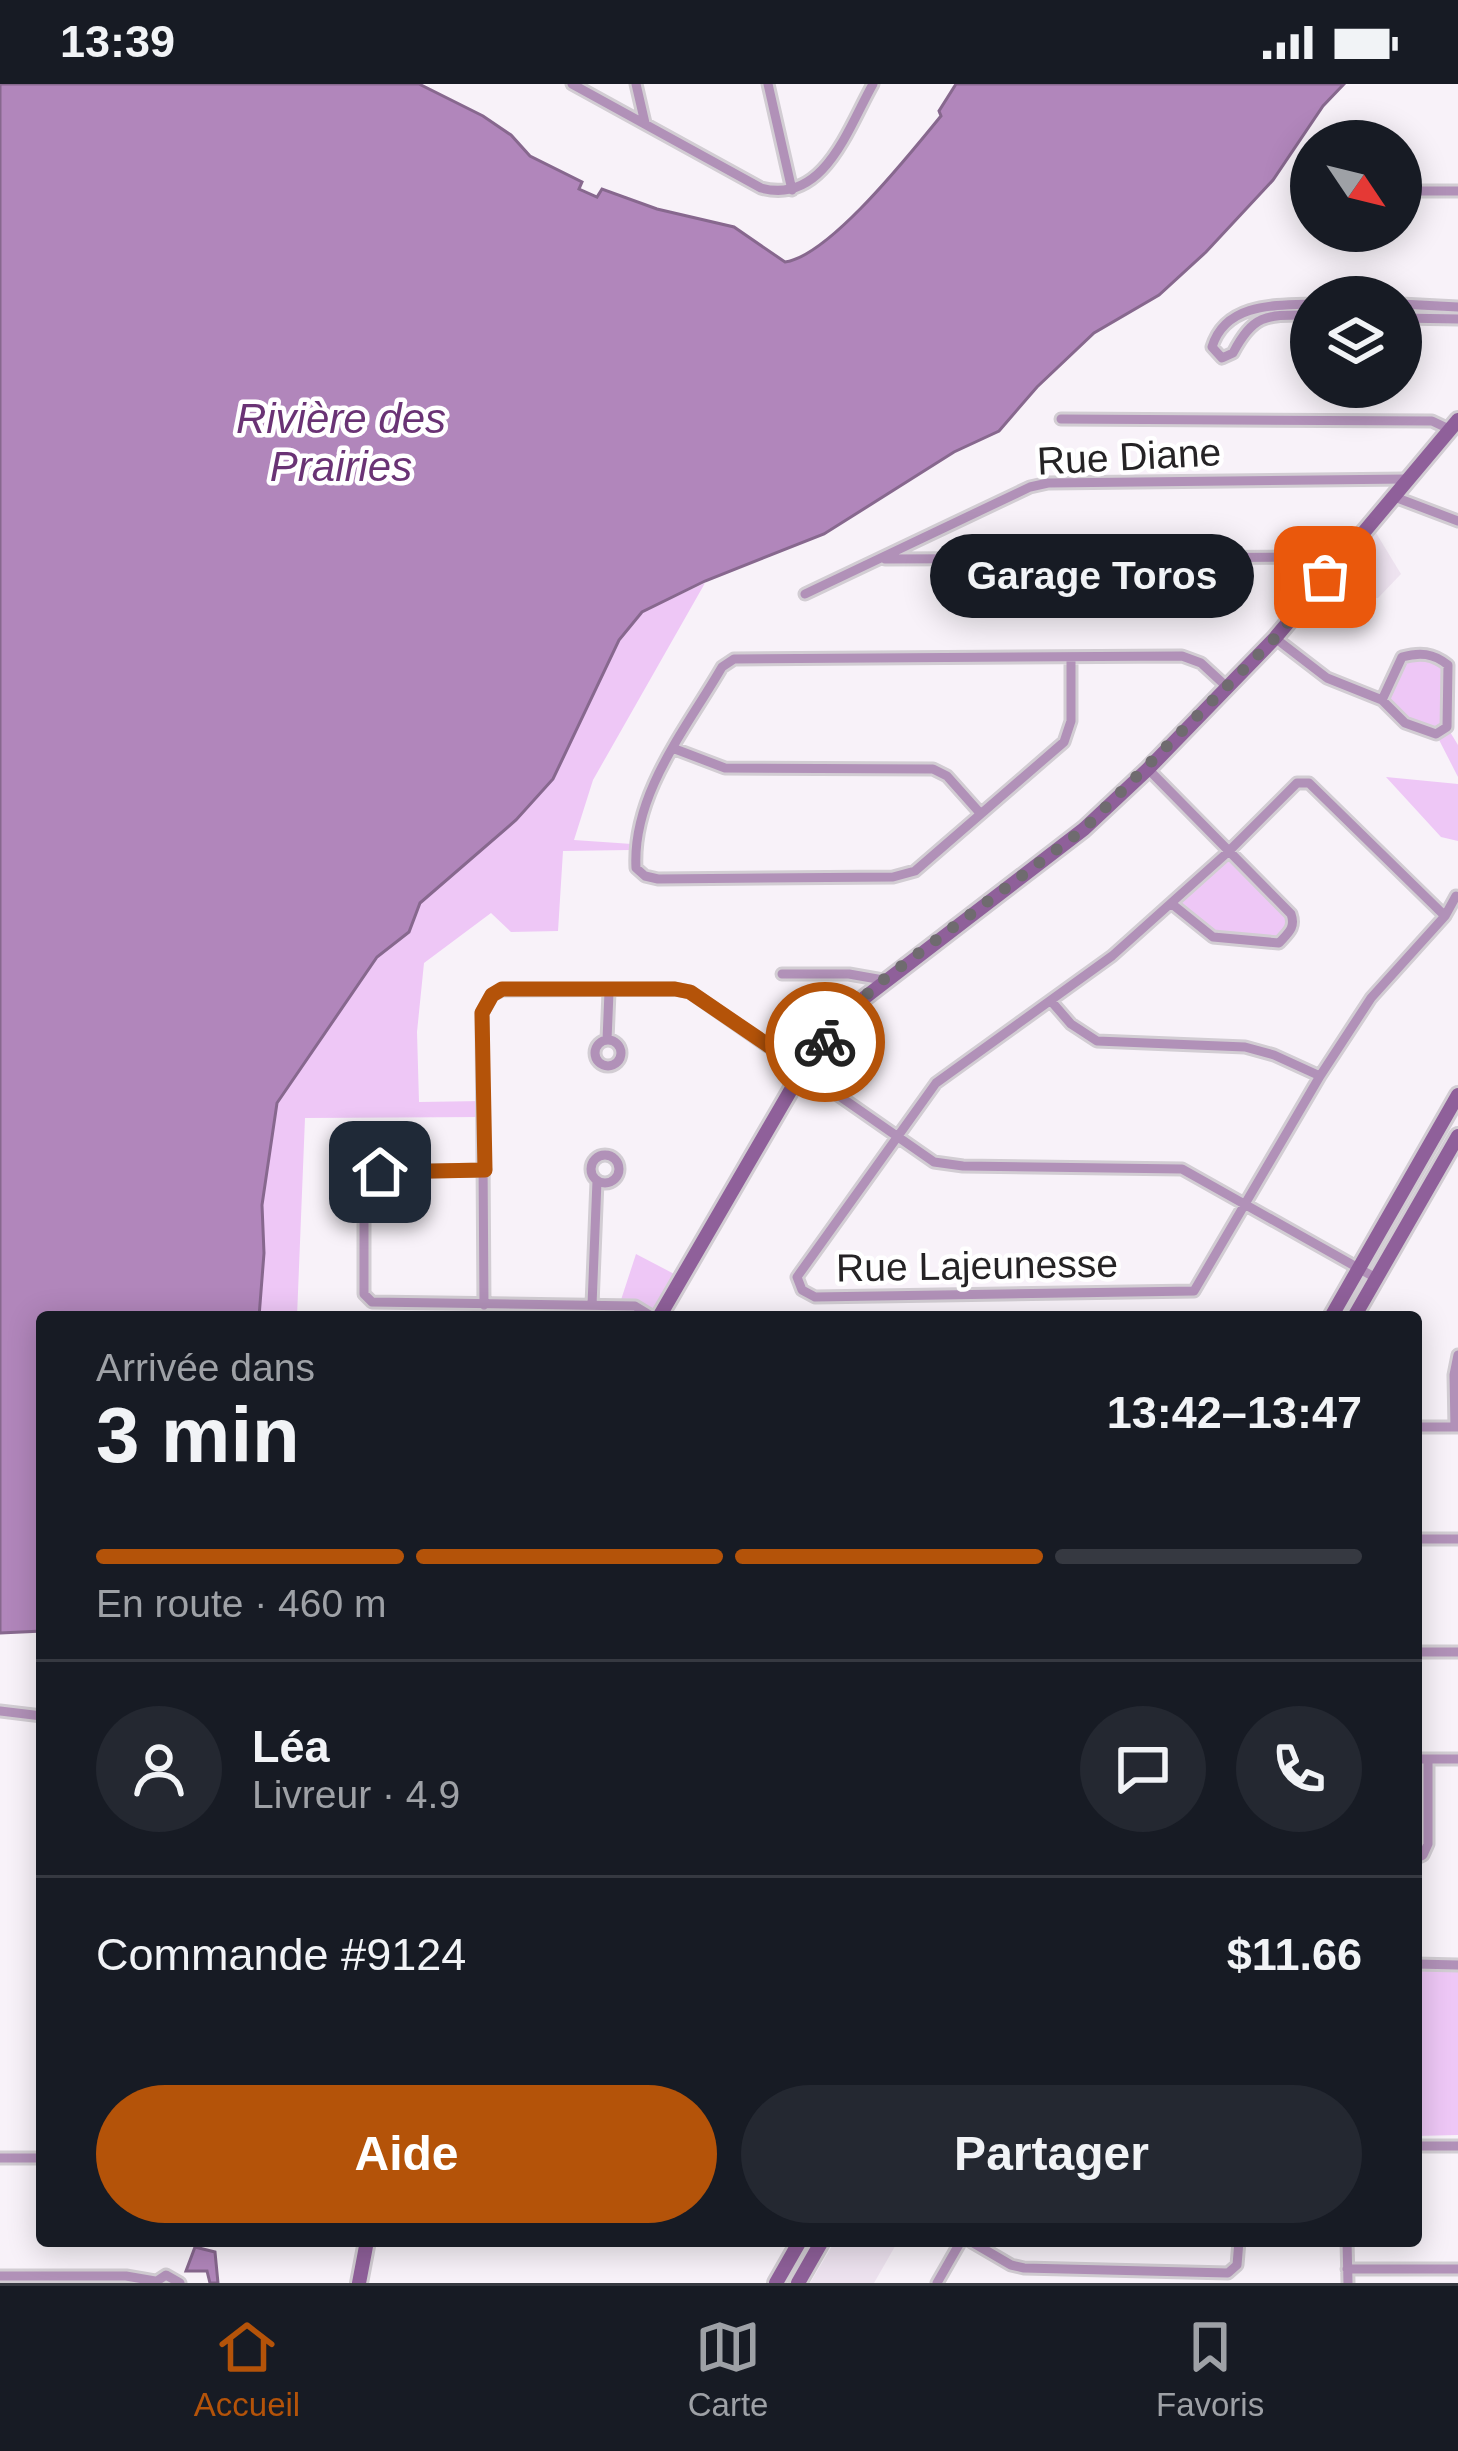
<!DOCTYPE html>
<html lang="fr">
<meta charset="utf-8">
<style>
body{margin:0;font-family:Helvetica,sans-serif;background:#242831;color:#f1f3f6;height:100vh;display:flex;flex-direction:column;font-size:45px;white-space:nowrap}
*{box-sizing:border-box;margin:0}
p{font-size:39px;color:#9ea1a6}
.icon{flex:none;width:66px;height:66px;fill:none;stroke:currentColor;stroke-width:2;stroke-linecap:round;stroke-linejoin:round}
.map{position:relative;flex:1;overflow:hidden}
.details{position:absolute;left:36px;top:1227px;width:1386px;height:936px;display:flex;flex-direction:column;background:#171b24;border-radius:12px;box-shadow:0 6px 30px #0003}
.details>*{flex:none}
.needle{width:78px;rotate:125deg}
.tools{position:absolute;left:1290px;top:36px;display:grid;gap:24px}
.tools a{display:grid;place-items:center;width:132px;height:132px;border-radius:50%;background:#171b24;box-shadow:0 6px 30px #0003;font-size:60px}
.pin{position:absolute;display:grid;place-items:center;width:102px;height:102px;color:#fff;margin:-51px;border-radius:24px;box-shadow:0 6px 18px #0006}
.courier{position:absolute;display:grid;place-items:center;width:120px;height:120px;margin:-60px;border:9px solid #b45309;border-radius:50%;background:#fff;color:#222;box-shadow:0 3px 15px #0007}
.bubble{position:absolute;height:84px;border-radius:42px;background:#171b24;box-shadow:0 6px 30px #0003;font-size:39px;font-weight:700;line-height:84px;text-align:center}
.head em{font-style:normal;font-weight:700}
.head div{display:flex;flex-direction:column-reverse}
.head{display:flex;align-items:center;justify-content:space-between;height:204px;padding:0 60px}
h1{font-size:78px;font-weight:700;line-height:90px}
.bar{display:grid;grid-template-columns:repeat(4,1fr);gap:18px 12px;align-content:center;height:144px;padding:0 60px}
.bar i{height:15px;border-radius:9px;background:#363941}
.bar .current{background:#b45309}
.bar p{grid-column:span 4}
.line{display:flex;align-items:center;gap:30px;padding:0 60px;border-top:3px solid #363941}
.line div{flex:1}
.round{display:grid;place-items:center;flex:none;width:126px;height:126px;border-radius:63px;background:#242831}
.action{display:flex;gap:24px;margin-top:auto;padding:24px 60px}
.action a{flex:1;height:138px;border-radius:72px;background:#b45309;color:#fff;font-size:48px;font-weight:700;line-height:138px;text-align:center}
.action a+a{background:#242831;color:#f1f3f6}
.status{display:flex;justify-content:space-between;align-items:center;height:84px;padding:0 60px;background:#171b24;direction:ltr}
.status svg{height:33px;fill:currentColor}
.tab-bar{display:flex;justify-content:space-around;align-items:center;height:168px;border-top:3px solid #363941;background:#171b24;font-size:33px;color:#9ea1a6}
.tab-bar a{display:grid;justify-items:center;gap:6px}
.tab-bar .current{color:#b45309}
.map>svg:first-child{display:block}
</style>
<div class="status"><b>13:39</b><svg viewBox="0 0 49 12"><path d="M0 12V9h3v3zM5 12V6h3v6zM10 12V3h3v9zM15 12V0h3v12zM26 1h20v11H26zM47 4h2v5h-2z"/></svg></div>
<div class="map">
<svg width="1458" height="2199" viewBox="0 0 1458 2199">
<rect width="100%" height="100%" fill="#f8f2f9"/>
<path fill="#eee3f0" d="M1370,439L1401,490L1378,514H1309Z
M835,2157H898L874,2199H810Z"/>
<path fill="#eec7f6" d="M705,499L593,696L574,756L632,760L630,766L563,767L558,847L511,848L491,829L424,879L417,948L419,1018L483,1017V1033L305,1034L297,1233H260L257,1219L264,1169L262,1121L277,1019L377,873L409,848L420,819L516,736L552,695L619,556L642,528Z
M1419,569L1448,581L1447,643L1458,661V693L1436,650L1405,639L1382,616L1402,573Z
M1386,693L1458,700V757L1441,753Z
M1228,768L1294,837L1279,859L1213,853L1172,820Z
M636,1170L680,1193L659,1233L635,1222H619Z
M1416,1887H1458V2051L1416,2052Z"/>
<path fill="#b186bb" stroke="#87688e" stroke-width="3" d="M0,0H419L483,32L511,51L530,72L582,98L579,105L597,113L602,105L657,125L734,143L785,178C830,172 912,67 941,32L939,27L956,0H1344L1323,22L1273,96L1206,168L1159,211L1094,249L1037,303L999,347L954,368L824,450L705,497L642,528L619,556L553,695L516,736L420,819L409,848L377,873L277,1019L262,1121L264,1169L259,1233H42V1547L0,1549Z
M195,2163L215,2168L218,2199H210L207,2187H186Z"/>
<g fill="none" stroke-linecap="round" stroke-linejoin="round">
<defs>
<path id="street" d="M572,0L761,104C824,121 848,44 873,0
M636,0L645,39
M768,0L792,106
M1401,107H1458
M1311,220C1273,221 1225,220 1212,263L1222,274L1233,269C1254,229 1267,231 1311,231
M1401,220L1458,223
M1401,234L1458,235
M1061,335L1432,337L1449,345
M1392,412L1458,437
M885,475L1341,473
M805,510L1030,403L1048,399L1407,395
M1275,554L1327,594L1382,616L1405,639L1436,650L1447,643L1448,581C1433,569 1420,568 1402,573L1382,616
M1071,574V637L1064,658L915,787L893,793L658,795L645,792L636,784C632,710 686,645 722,583L734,575L1182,572L1201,579L1227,603
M675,665L725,684L933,685L947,692L980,729
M1148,685L1291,830C1296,844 1288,849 1279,859L1213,853L1172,820
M1297,699H1309L1445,832L1371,914L1320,992L1194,1207L815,1213L802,1206L797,1193L936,999L1112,872L1228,768Z
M1445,832L1456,812
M782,890H849L883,896
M1051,917L1071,940L1097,957L1245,963L1274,971L1320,992
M607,956L609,908
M595 969a13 13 0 1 1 26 0a13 13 0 1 1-26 0Z
M591 1085a14 14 0 1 1 28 0a14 14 0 1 1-28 0Z
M485,1086L375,1088L364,1103V1210L372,1218L635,1222L653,1233
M484,1221L482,929L492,911L502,906L675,905L690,908L934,1078L963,1082L1182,1085L1376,1194
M592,1221L597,1097
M1416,1343H1458
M1455,1343L1454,1291L1458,1271
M1416,1455H1458
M1416,1568H1458
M0,1627L42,1632
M1416,1675H1458
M1416,1774L1423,1771L1428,1760V1675
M1416,1880L1458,1881
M1416,2062H1458
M0,2074H42
M970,2157L1011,2181L1024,2184L1228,2189L1237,2181L1239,2157
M1347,2157L1348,2199
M1347,2185H1458
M0,2192H126L155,2197
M154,2199L166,2191L180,2199
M937,2199L961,2157"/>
<path id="secondary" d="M659,1233L803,985L855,921L1084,745L1148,685L1275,554L1458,336
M1331,1233L1458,1011
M1354,1233L1458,1052
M359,2199L367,2157
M776,2199L800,2157
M798,2199L822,2157"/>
</defs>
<use href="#street" stroke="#d2cdd3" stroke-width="15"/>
<use href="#secondary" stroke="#d2cdd3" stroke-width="20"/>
<use href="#street" stroke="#b191b8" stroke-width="9"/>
<use href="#secondary" stroke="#8f609a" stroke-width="14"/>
</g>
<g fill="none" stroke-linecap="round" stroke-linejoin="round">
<path stroke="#6f6b6f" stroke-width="12" stroke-dasharray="0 21.6" d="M825,958L855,921L883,896L1084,745L1275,554L1325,493"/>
<path stroke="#b45309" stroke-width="15" d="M380,1088L485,1086L482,929L492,911L502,905H675L690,908L803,985L825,958"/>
</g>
<g text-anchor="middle" stroke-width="9" stroke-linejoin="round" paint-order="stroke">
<g font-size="39" fill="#252325" stroke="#fff">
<text transform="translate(1129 372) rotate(-3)" y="14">Rue Diane</text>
<text transform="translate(977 1181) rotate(-1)" y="14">Rue Lajeunesse</text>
</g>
<g font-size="42" font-style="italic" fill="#6a3375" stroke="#fff">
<text x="341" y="349">Rivière des<tspan x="341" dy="48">Prairies</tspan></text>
</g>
</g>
</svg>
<div class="tools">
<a><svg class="needle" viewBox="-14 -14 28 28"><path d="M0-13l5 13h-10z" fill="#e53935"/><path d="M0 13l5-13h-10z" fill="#9ea1a6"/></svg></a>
<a><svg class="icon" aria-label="layers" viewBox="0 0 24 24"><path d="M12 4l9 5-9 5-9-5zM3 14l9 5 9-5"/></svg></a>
</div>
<div class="pin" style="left:1325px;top:493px;background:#ea580c"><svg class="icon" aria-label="bag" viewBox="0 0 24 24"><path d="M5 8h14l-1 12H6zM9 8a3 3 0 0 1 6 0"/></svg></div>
<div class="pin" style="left:380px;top:1088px;background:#1f2937"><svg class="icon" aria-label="home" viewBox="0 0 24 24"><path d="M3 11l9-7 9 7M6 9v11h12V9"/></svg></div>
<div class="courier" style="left:825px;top:958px"><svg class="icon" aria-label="bike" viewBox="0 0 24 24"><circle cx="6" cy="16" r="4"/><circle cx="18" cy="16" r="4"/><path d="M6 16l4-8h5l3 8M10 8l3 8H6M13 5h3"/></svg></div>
<div class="bubble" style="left:930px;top:450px;width:324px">Garage Toros</div>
<section class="details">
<div class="head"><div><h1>3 min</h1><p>Arrivée dans</p></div><em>13:42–13:47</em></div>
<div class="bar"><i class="current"></i><i class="current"></i><i class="current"></i><i></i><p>En route · 460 m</p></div>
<div class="line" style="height:216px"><a class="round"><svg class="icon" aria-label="person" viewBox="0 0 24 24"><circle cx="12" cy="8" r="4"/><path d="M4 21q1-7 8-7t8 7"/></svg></a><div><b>Léa</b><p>Livreur · 4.9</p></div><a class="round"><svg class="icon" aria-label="chat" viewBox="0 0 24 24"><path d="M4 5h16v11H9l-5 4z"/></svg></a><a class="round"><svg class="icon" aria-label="phone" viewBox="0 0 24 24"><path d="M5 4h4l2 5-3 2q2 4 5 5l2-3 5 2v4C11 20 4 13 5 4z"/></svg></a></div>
<div class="line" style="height:156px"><div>Commande #9124</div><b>$11.66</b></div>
<div class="action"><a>Aide</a><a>Partager</a></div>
</section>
</div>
<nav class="tab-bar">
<a class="current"><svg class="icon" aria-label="home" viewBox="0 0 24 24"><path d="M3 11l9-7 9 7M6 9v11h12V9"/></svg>Accueil</a>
<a><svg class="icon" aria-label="map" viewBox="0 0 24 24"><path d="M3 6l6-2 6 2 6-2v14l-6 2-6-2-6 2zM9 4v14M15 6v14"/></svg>Carte</a>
<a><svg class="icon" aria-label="saved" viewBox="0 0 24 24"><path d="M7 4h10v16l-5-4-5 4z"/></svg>Favoris</a>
</nav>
